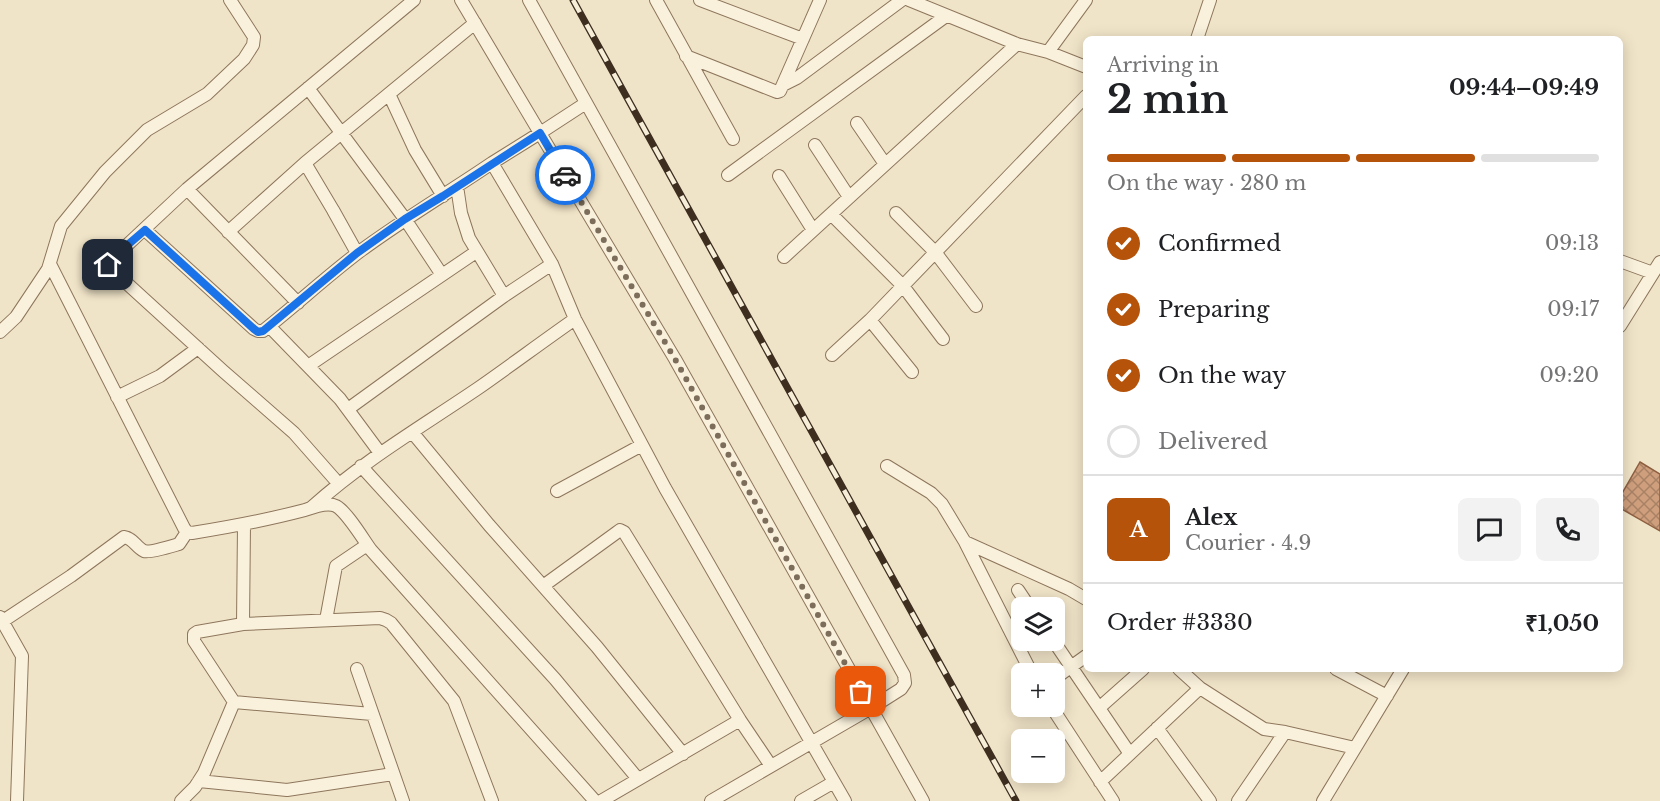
<!DOCTYPE html>
<meta charset="utf-8">
<style>
body{margin:0;font-family:"Libre Baskerville",serif;background:#f2f2f2;color:#202124;height:100vh;display:flex;flex-direction:column;font-size:22px;white-space:nowrap}
*{box-sizing:border-box;margin:0}
p{font-size:20px;color:#757577}
.icon{flex:none;width:33px;height:33px;fill:none;stroke:currentColor;stroke-width:2;stroke-linecap:round;stroke-linejoin:round}
.map{position:relative;flex:1;overflow:hidden}
.side{position:absolute;left:1083px;top:36px;width:540px;height:636px;display:flex;flex-direction:column;background:#fff;border-radius:9px;box-shadow:0 3px 15px #0003}
.side>*{flex:none}
.controls{position:absolute;left:1011px;top:597px;display:grid;gap:12px}
.controls a{display:grid;place-items:center;width:54px;height:54px;border-radius:9px;background:#fff;box-shadow:0 3px 15px #0003;font-size:30px}
.pin{position:absolute;display:grid;place-items:center;width:51px;height:51px;color:#fff;margin:-26px;border-radius:12px;box-shadow:0 3px 9px #0006}
.courier{position:absolute;display:grid;place-items:center;width:60px;height:60px;margin:-30px;border:4px solid #1a73e8;border-radius:50%;background:#fff;color:#222;box-shadow:0 2px 8px #0007}
.head em{font-style:normal;font-weight:700}
.head div{display:flex;flex-direction:column-reverse}
.head{display:flex;align-items:center;justify-content:space-between;height:102px;padding:0 24px}
h1{font-size:39px;font-weight:700;line-height:45px}
.bar{display:grid;grid-template-columns:repeat(4,1fr);gap:9px 6px;align-content:center;height:72px;padding:0 24px}
.bar i{height:8px;border-radius:4px;background:#e0e0e0}
.bar .on{background:#b45309}
.bar p{grid-column:span 4}
.line{display:flex;align-items:center;gap:15px;padding:0 24px;border-top:2px solid #e0e0e0}
.line div{flex:1}
.round{display:grid;place-items:center;flex:none;width:63px;height:63px;border-radius:9px;background:#f2f2f2}
ol{padding:0 24px;list-style:none}
li{display:flex;align-items:center;gap:18px;height:66px}
li p{margin-inline-start:auto}
li .icon{padding:6px;border-radius:50%;background:#b45309;color:#fff;stroke-width:4}
li:last-child{color:#757577}
li i{width:33px;height:33px;border:3px solid #e0e0e0;border-radius:50%}
.map>svg:first-child{display:block}
</style>
<div class="map">
<svg width="1660" height="801" viewBox="0 0 1660 801">
<defs>
<pattern id="building-cross-hatch" width="8" height="8" patternUnits="userSpaceOnUse" patternTransform="scale(1.5)"><rect width="8" height="8" fill="#cf9f7d"/><path d="M0 0l8 8M0 8l8-8" fill="none" stroke="#a98266"/></pattern>
</defs>
<rect width="100%" height="100%" fill="#f0e4c8"/>
<path fill="url(#building-cross-hatch)" stroke="#8d5f41" stroke-width="1.5" d="M1640,462L1660,474V531L1620,508V497Z"/>
<g fill="none" stroke-linecap="round" stroke-linejoin="round">
<defs>
<path id="minor" d="M461,0L540,133L586,103
M529,0L904,675L905,683L901,689L871,708L711,801
M656,0L733,139
M700,0L803,39
M909,0L1017,44L1048,52L1086,67
M1197,39L1210,0
M1048,52L1086,0
M686,56L777,92L780,91L820,0
M783,85L797,78L902,0
M308,88L405,219L442,275
M389,94L415,150L443,196
M857,123L885,164
M815,145L849,197
M305,163L333,210L357,253
M728,175L946,16
M779,176L813,230
M457,186L461,213L469,238L504,296
M187,189L298,303
M896,213L935,252L976,306
M831,214L903,286L943,339
M145,230L254,329L258,331H263C296,305 326,277 359,252C402,220 448,193 492,163
M228,232L305,163L475,23
M784,257L1017,44
M1620,261L1653,273
M50,264L184,528L187,532L192,533C230,527 267,520 305,510C313,507 328,502 336,506C347,512 363,539 371,550L595,801
M870,320L912,372
M269,326L340,399L380,453
M1620,326L1660,262
M0,332L16,317L48,269L61,226L105,172L147,130L207,94L244,59L253,45L254,37L230,0
M832,355L870,320L1086,96
M308,366L476,252
M117,397L160,376L198,348
M348,409L504,296L552,264
M412,432L489,525L597,647L683,754
M361,466L555,679L638,779
M887,466L931,493L942,504L965,542L1032,674
M338,483L294,433L223,371L110,268L109,262L187,189L414,0
M557,491L642,445
M312,507C363,461 421,427 477,389C510,366 542,342 575,319
M965,542L1069,589L1086,599
M543,586L616,533L620,530L624,532L740,720L771,766
M1018,590L1030,608
M0,617L22,656L17,801
M326,620L336,566L367,545
M0,623L71,576L124,537C133,538 136,547 144,551C150,553 172,546 179,544L187,532
M243,624L244,525
M1053,640L1130,754
M357,669L403,801
M1179,669L1200,688L1264,729L1285,732L1355,748
M1336,669L1387,696
M1054,679L1086,656
M234,702L372,714
M1051,706L1113,801
M1099,708L1143,669
M1157,728L1210,801
M199,781L287,790L393,774
M1100,782L1200,688
M181,801L195,787L204,773L234,702L194,641V634L197,632L243,624L380,618L386,620L391,623L454,701L492,801
M601,801L740,720
M801,801L834,782
M845,801L665,488L575,319L552,264L492,163L540,133L675,359L923,801
M1238,801L1285,732
M1323,801L1403,669"/>
</defs>
<use href="#minor" stroke="#8d765c" stroke-width="14"/>
<use href="#minor" stroke="#faf1dc" stroke-width="12"/>
<defs>
<path id="rail" d="M573,0L1016,801"/>
</defs>
<use href="#rail" stroke="#3d2e20" stroke-width="7"/>
<use href="#rail" stroke="#f7eed8" stroke-width="4.5" stroke-dasharray="14" stroke-linecap="butt"/>
</g>
<g fill="none" stroke-linecap="round" stroke-linejoin="round">
<path stroke="#7c6e5b" stroke-width="6" stroke-dasharray="0 10.8" d="M565,175L675,359L861,692"/>
<path stroke="#1a73e8" stroke-width="8" d="M108,265L110,260L145,230L254,329L258,332L263,331L357,253L405,219L443,196L540,133L565,175"/>
</g>
</svg>
<div class="controls">
<a><svg class="icon" aria-label="layers" viewBox="0 0 24 24"><path d="M12 4l9 5-9 5-9-5zM3 14l9 5 9-5"/></svg></a>
<a>+</a>
<a>−</a>
</div>
<div class="pin" style="left:861px;top:692px;background:#ea580c"><svg class="icon" aria-label="bag" viewBox="0 0 24 24"><path d="M5 8h14l-1 12H6zM9 8a3 3 0 0 1 6 0"/></svg></div>
<div class="pin" style="left:108px;top:265px;background:#1f2937"><svg class="icon" aria-label="home" viewBox="0 0 24 24"><path d="M3 11l9-7 9 7M6 9v11h12V9"/></svg></div>
<div class="courier" style="left:565px;top:175px"><svg class="icon" aria-label="car" viewBox="0 0 24 24"><path d="M5 17H2v-5l4-1 3-4h7l3 4 3 1v5h-3M9 17h6M6 11h13"/><circle cx="7" cy="17" r="2"/><circle cx="17" cy="17" r="2"/></svg></div>
<section class="side">
<div class="head"><div><h1>2 min</h1><p>Arriving in</p></div><em>09:44–09:49</em></div>
<div class="bar"><i class="on"></i><i class="on"></i><i class="on"></i><i></i><p>On the way · 280 m</p></div>
<ol>
<li><svg class="icon" aria-label="check" viewBox="0 0 24 24"><path d="M5 12l5 5 9-10"/></svg>Confirmed<p>09:13</p></li>
<li><svg class="icon" aria-label="check" viewBox="0 0 24 24"><path d="M5 12l5 5 9-10"/></svg>Preparing<p>09:17</p></li>
<li><svg class="icon" aria-label="check" viewBox="0 0 24 24"><path d="M5 12l5 5 9-10"/></svg>On the way<p>09:20</p></li>
<li><i></i>Delivered</li>
</ol>
<div class="line" style="height:108px"><b class="round" style="background:#b45309;color:#fff">A</b><div><b>Alex</b><p>Courier · 4.9</p></div><a class="round"><svg class="icon" aria-label="chat" viewBox="0 0 24 24"><path d="M4 5h16v11H9l-5 4z"/></svg></a><a class="round"><svg class="icon" aria-label="phone" viewBox="0 0 24 24"><path d="M5 4h4l2 5-3 2q2 4 5 5l2-3 5 2v4C11 20 4 13 5 4z"/></svg></a></div>
<div class="line" style="height:78px"><div>Order #3330</div><b>₹1,050</b></div>
</section>
</div>
